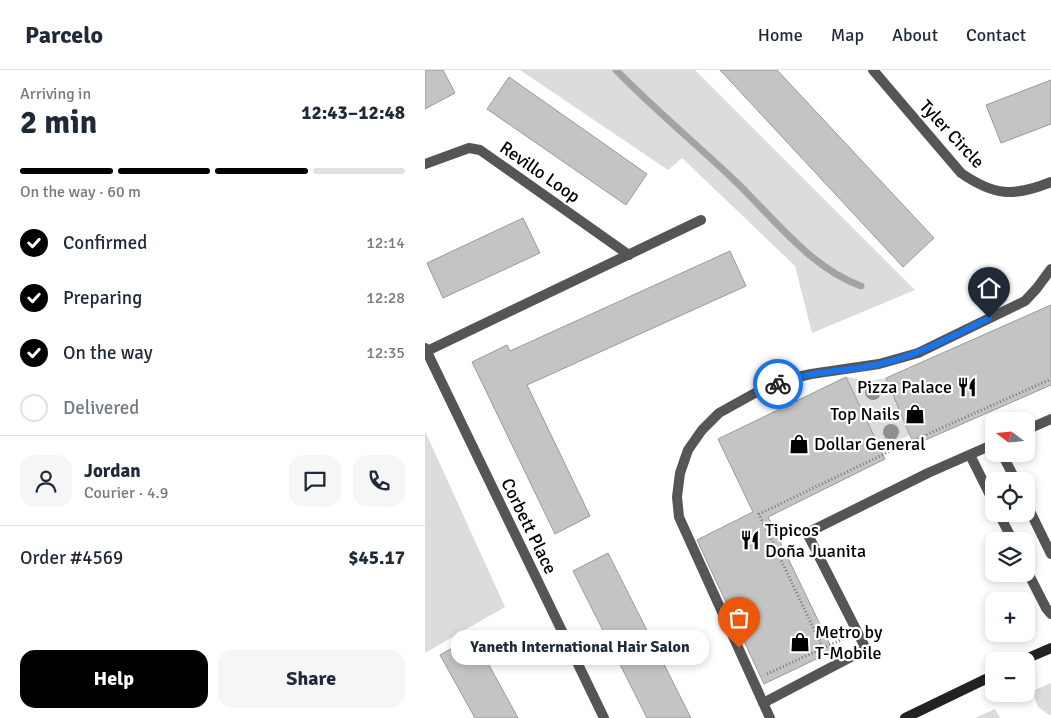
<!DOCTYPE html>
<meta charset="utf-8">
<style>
body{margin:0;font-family:Signika,sans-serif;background:#f6f6f7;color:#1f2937;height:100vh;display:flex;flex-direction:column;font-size:19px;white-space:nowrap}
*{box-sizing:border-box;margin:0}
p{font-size:16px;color:#747a83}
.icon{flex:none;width:28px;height:28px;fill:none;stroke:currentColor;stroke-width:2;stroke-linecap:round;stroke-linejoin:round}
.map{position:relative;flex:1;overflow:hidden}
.panel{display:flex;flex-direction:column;background:#fff;width:425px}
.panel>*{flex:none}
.needle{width:32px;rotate:286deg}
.controls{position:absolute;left:560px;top:342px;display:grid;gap:10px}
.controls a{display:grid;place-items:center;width:50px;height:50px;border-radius:10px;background:#fff;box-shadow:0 2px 8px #0003;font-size:25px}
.pin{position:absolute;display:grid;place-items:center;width:42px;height:42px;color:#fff;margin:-51px -21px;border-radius:50% 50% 50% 0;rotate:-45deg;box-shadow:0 0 5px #0007}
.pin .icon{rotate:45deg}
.courier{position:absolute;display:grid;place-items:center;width:50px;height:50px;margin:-25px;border:4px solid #1a73e8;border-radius:50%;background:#fff;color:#222;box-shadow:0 1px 6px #0007}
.bubble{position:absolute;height:35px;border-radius:15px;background:#fff;box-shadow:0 2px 8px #0003;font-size:16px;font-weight:700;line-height:35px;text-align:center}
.head em{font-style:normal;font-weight:700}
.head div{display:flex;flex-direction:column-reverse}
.head{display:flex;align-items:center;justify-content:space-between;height:85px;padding:0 20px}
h1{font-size:32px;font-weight:700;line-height:38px}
.bar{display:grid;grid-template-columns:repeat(4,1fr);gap:8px 5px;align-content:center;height:60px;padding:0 20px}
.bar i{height:6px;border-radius:4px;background:#e0e1e3}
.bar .active{background:#000}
.bar p{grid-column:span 4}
.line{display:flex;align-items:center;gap:12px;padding:0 20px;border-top:1px solid #e0e1e3}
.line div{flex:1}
.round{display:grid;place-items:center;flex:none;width:52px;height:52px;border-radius:15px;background:#f6f6f7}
ol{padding:0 20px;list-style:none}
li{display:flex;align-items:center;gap:15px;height:55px}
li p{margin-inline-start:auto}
li .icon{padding:5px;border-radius:50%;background:#000;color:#fff;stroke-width:4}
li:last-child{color:#747a83}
li i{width:28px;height:28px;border:2px solid #e0e1e3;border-radius:50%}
.primary-button{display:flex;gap:10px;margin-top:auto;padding:10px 20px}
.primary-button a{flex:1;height:58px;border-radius:15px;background:#000;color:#fff;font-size:20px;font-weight:700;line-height:58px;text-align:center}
.primary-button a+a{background:#f6f6f7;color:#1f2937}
header{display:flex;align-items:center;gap:30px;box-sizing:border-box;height:70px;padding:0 25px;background:#fff;border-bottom:1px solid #e0e1e3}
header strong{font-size:24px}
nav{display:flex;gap:28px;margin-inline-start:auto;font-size:18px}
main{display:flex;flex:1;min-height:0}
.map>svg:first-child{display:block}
</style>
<header>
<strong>Parcelo</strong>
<nav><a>Home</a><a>Map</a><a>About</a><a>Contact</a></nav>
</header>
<main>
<section class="panel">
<div class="head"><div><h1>2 min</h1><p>Arriving in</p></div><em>12:43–12:48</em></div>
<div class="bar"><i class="active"></i><i class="active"></i><i class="active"></i><i></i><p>On the way · 60 m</p></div>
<ol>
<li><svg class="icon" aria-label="check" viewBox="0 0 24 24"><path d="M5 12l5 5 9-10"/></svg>Confirmed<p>12:14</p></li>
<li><svg class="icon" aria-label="check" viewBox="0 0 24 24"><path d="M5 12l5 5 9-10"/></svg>Preparing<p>12:28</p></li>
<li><svg class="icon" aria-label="check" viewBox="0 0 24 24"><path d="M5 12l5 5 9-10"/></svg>On the way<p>12:35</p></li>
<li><i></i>Delivered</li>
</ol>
<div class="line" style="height:90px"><a class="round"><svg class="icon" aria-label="person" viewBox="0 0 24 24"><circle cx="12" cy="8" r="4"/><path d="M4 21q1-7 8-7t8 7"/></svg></a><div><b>Jordan</b><p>Courier · 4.9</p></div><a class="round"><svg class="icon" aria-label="chat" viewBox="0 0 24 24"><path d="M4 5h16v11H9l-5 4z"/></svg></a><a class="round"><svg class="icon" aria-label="phone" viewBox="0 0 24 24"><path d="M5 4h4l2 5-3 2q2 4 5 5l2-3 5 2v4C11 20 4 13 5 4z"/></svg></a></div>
<div class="line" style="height:65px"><div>Order #4569</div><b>$45.17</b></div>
<div class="primary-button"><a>Help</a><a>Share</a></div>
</section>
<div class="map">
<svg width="626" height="648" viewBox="0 0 626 648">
<rect width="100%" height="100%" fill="#fff"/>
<path fill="#dcdcdc" d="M95,0H270L490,220L387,263L370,196L257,88L243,100Z
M421,307L444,311L461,308L485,365L455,378Z
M0,361L80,537L0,583Z
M626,613V646L613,637L607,621Z
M570,639L575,648H550Z"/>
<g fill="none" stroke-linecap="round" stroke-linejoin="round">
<path stroke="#a3a3a3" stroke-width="7" d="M191,0C228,38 269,72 308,109C347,146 385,198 436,216"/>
</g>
<path fill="#c4c4c4" stroke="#999" d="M0,0H18L30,23L0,39Z
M295,0H352L509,168L478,197Z
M84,7L222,104L201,135L62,39Z
M626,10V54L576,73L561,35Z
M98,148L115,183L18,228L2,193Z
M305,181L321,216L102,315L165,446L130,464L47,292L82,275L85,281Z
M626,235V315L489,375L461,308Z
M421,307L460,389L343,447L408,581L339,614L272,470L328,442L293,369Z
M183,483L266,648H222L148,501Z
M48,566L93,648H50L15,585Z"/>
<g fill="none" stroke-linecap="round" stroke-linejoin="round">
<path stroke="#777" stroke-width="3" stroke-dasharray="1 2.5" stroke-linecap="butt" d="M398,578L418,569
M342,604L398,578L334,444L476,376L626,309"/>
<path stroke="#555" stroke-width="10" d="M601,360L626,349
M577,384L591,411
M545,385L569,433
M601,433L626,484
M574,444L588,471
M601,499L621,538L626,544
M338,633L441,579L382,463L503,403L569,374
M345,648L254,447L252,427L255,403L263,380L277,360L294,343L330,323L364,309L386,304L454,294L493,283L600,231L612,218L626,199"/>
<path stroke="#555" stroke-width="10" d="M448,0L536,103C569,126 589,127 626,112
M0,94L44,78L55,80L204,185
M0,278L179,648
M2,281L276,150"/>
<path stroke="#222" stroke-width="10" d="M596,591L626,578
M480,648L569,605"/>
</g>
<g fill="#8f8f8f">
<circle cx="448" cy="322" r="8"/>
<circle cx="466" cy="362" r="8"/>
</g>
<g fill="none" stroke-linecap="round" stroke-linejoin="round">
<path stroke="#595959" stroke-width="5" stroke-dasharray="0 9" d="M314,578L254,447C248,371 288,339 353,314"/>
<path stroke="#1a73e8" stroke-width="6" d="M353,314C386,300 421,302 455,294C494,285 528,266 564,248"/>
</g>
<defs>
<symbol id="restaurant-bare" viewBox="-9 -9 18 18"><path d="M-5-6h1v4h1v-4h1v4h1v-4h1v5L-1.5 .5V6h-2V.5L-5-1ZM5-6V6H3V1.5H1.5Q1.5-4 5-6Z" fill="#000" stroke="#fff" stroke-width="2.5" paint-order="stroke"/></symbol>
<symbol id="shop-bare" viewBox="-9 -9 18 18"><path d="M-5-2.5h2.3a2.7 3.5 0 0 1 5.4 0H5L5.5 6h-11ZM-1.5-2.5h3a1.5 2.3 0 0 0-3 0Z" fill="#000" stroke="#fff" stroke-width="2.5" paint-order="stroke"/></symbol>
</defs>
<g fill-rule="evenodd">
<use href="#restaurant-bare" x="528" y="303" width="28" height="28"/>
<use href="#shop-bare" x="476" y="330" width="28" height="28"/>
<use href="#shop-bare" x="360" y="360" width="28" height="28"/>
<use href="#restaurant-bare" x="311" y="456" width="28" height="28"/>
<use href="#shop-bare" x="361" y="558" width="28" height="28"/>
</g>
<g text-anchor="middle" stroke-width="4.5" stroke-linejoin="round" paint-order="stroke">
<g font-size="18" fill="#000" stroke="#fff">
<text transform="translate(527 64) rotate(47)" y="6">Tyler Circle</text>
<text transform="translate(115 102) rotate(35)" y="6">Revillo Loop</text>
<text transform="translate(104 456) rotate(64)" y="6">Corbett Place</text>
</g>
<g font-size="18" fill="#000" stroke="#fff" text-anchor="start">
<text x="527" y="323" text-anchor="end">Pizza Palace</text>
<text x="475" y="350" text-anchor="end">Top Nails</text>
<text x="389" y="380">Dollar General</text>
<text x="340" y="466">Tipicos<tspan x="340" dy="21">Doña Juanita</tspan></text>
<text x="390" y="568">Metro by<tspan x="390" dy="21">T-Mobile</tspan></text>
</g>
</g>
</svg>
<div class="controls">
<a><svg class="needle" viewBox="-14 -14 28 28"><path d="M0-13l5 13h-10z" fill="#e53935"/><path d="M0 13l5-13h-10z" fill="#747a83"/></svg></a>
<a><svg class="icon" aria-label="locate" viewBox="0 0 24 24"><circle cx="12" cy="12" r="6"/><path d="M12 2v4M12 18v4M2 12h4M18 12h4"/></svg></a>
<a><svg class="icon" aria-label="layers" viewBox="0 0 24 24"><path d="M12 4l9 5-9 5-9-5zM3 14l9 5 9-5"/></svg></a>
<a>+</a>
<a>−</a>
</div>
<div class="pin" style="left:314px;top:578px;background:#ea580c"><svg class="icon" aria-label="bag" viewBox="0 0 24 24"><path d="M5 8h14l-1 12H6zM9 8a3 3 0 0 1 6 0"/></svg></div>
<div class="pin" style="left:564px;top:248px;background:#1f2937"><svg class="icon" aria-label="home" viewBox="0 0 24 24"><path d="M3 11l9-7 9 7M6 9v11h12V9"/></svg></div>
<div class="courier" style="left:353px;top:314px"><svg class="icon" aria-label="bike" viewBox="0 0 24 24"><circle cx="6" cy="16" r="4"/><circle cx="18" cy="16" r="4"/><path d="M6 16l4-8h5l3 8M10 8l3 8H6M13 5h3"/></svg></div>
<div class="bubble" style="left:26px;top:560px;width:258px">Yaneth International Hair Salon</div>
</div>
</main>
